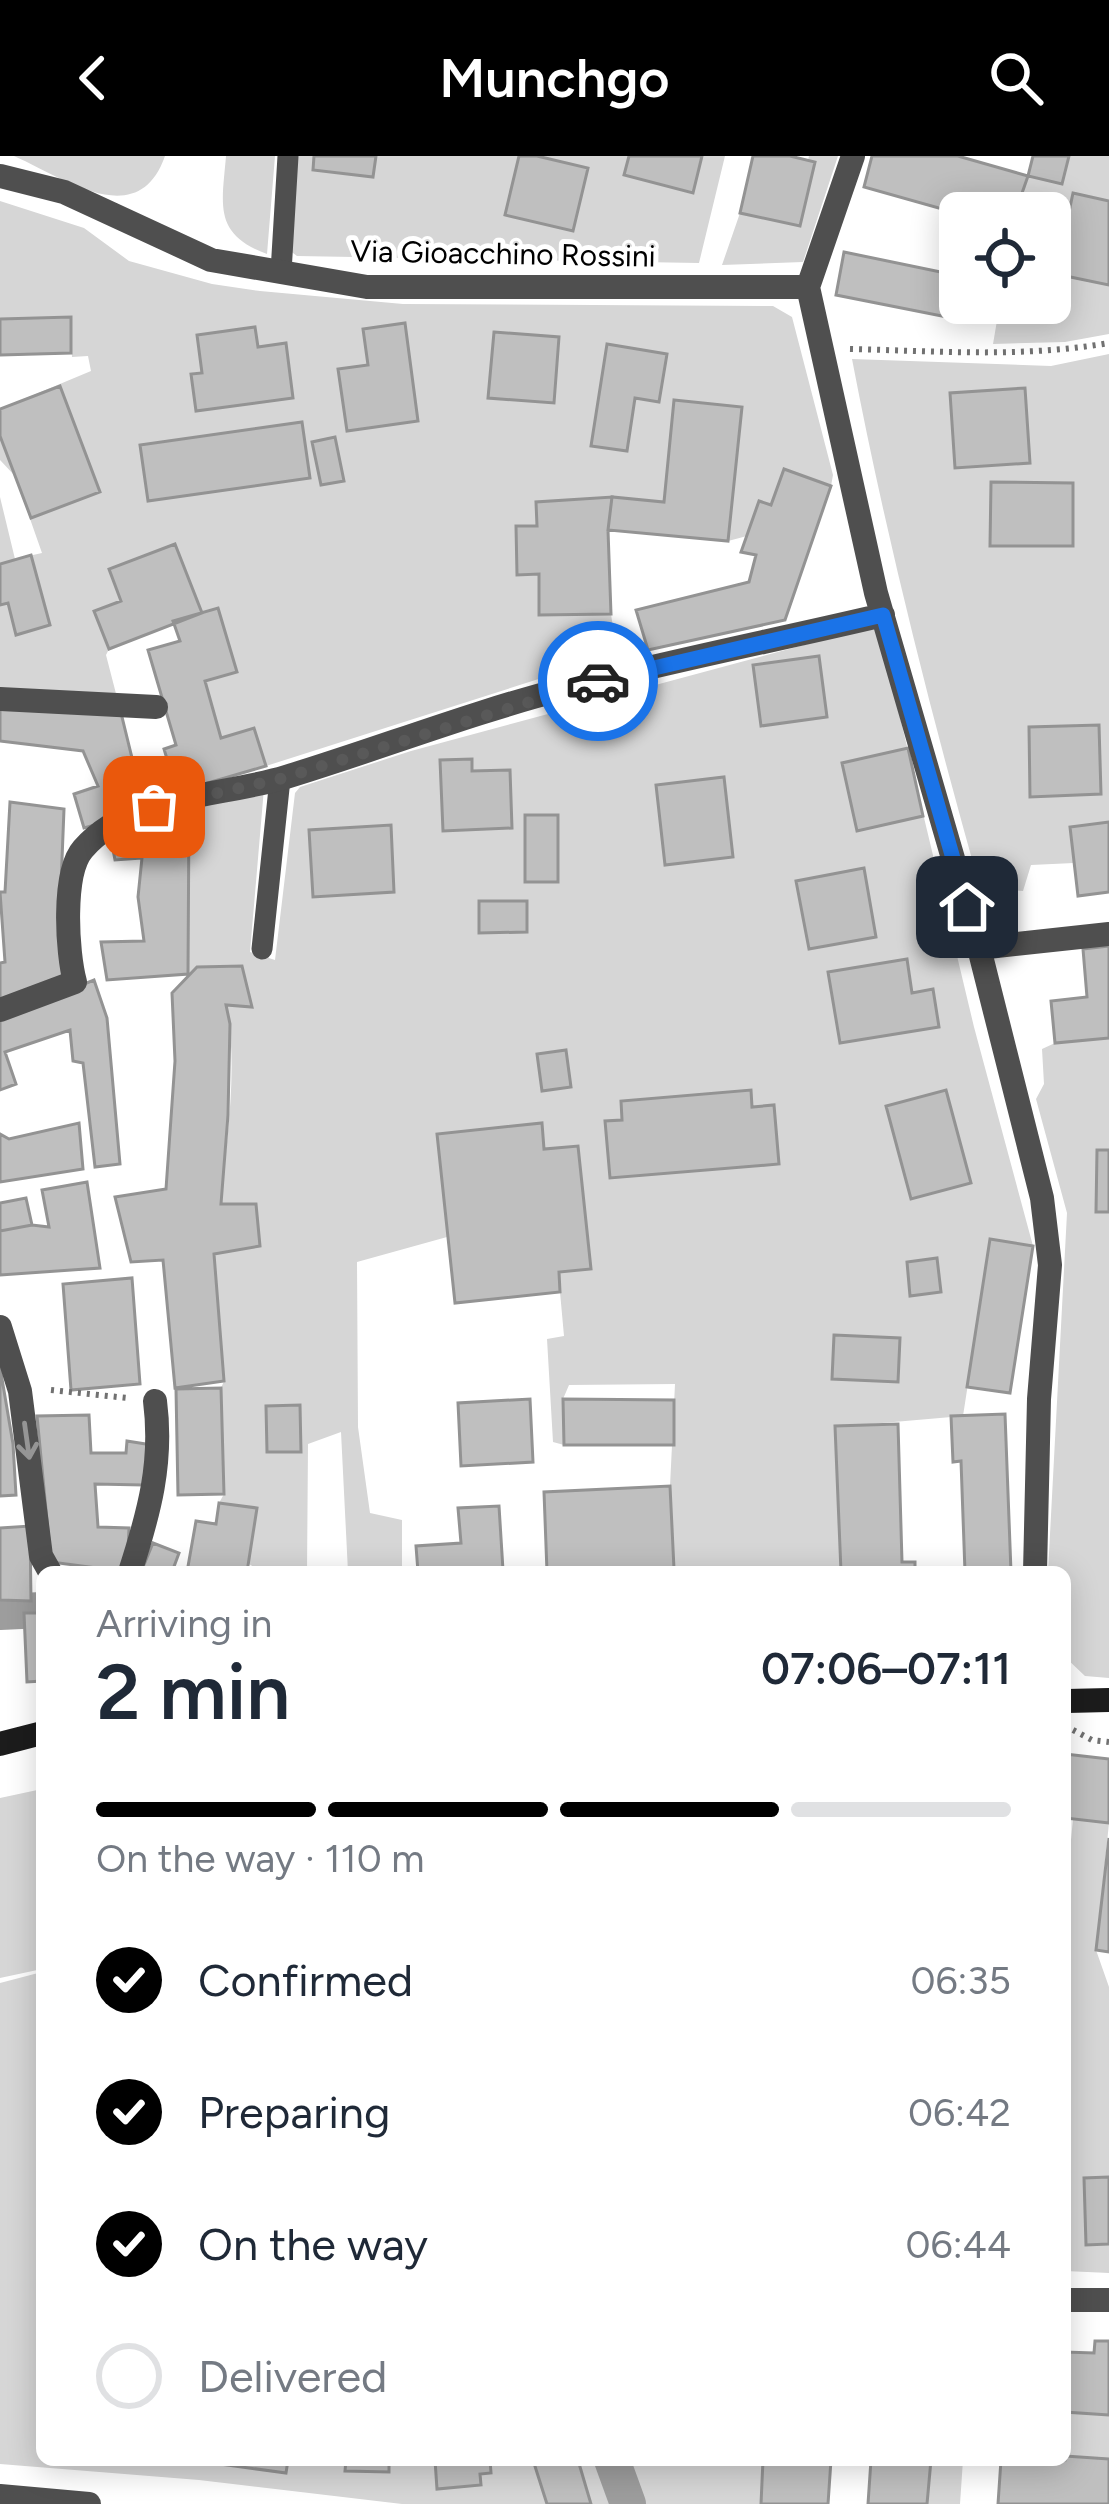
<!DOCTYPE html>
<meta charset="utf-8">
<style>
body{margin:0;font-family:Figtree,sans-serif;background:#f2f2f3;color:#1f2937;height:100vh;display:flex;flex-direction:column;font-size:45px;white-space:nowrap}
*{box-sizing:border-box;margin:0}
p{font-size:39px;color:#747a83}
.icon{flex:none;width:66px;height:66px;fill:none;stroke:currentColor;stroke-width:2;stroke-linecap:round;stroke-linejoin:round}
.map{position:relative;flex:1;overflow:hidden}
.side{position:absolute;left:36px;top:1410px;width:1035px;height:900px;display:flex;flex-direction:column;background:#fff;border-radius:18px;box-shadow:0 6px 30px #0003}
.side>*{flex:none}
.controls{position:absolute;left:939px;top:36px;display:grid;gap:24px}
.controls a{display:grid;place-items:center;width:132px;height:132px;border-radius:18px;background:#fff;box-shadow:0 6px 30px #0003;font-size:60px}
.pin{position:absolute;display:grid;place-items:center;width:102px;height:102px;color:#fff;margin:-51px;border-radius:24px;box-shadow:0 6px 18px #0006}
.courier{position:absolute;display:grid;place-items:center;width:120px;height:120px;margin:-60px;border:9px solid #1a73e8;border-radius:50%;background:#fff;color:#222;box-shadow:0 3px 15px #0007}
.overview em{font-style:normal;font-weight:600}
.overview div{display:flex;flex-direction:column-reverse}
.overview{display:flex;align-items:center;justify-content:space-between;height:204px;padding:0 60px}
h1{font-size:78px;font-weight:600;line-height:90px}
.bar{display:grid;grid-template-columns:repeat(4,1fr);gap:18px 12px;align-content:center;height:144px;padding:0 60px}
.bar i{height:15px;border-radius:9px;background:#e0e1e3}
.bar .current{background:#000}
.bar p{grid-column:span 4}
ol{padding:0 60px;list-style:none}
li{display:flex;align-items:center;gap:36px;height:132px}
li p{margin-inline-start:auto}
li .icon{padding:12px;border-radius:50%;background:#000;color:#fff;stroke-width:4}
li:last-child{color:#747a83}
li i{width:66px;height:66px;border:6px solid #e0e1e3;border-radius:50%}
header{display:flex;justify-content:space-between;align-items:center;height:156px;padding:0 60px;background:#000;color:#fff;font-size:54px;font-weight:600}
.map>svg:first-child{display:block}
</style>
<header><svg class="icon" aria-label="back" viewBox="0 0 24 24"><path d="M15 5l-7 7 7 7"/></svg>Munchgo<svg class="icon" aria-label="search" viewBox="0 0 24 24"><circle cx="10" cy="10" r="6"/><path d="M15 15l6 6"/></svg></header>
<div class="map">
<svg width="1109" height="2348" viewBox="0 0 1109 2348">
<rect width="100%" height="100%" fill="#fff"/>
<path fill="#d6d6d6" d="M14,0H165C138,77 64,22 14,0Z
M226,0H275L267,98C213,78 222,49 226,0Z
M296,0H725L699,107L297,100L289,94Z
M809,0H838L803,106L722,109L740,57L800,70L815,7L808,4Z
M1069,0H1109V178L1065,186L993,188L1000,147H1050V57H1015L1028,20L1062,28Z
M0,45L84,72L129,105L212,128L260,135L403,148L773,150L792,161L833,319L831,330L784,313L771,349L759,346L747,380L728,385L742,251L674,244L664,346L612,341L537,346V370L516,371L517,418H539L540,458H611L617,498L266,610L254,573L221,582L205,525L236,516L173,465L109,493L106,499L121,557L0,546V341L15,403L42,397L15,320L0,304V253L91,215L88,200L72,201L70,162L0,163Z
M1109,198V666L1070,671L1074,707L1031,709L1023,735L980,732C931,558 886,381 852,203L1051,210Z
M878,469L974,871L1033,1090L976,1176L963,1260L836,1271L841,1416H650L674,1412L670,1330L675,1228L569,1229L563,1243L564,1289L553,1286L547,1183L564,1180L560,1136L455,1147L447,1081L357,1106L358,1271L370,1357L402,1364V1416H348L341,1276L308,1288L307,1416L259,1414L249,1408L257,1353L219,1347L224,1338L221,1232L224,1225L214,1098L259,1090L256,1048H221C226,985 239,912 226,849L252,850L242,810L197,811L188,818L189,651L264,632L250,796L275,804L295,637L300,631L411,595Z
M1109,882V1522L1085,1520L1065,1501V1416H1048L1067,1057L1036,943L1044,928L1042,893L1055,887Z
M42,1633V1813L0,1822V1642Z
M1073,1663L1109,1667L1096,1794L1109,1831V2117L1065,2115V1746Z
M42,1816V2304H533L547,2348H402L199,2324L0,2308V1827Z
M1065,2256L1109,2259V2303L1065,2300Z
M578,2304H763L761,2348H591Z
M931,2304H963L960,2348H927Z"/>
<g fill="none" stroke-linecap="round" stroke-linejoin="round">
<path stroke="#9d9d9d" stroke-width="36" d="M0,1456L42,1454
M612,2304L628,2348"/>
</g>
<path fill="#bfbfbf" stroke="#939393" stroke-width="3" d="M314,0H376L373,21L313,14Z
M519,0H537L588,12L573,75L505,59Z
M629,0H702L693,37L624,19Z
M753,0H790L815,6L800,70L740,57Z
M872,0H958L1028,20L1015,57L960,58L864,31Z
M1033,0H1069L1062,28L1028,20Z
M1073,37L1109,45V129L1056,118Z
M844,96L960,120V147H971L967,165L836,139Z
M71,161V197L0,199V163Z
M405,167L418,265L347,275L338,213L368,209L363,173Z
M255,171L258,191L286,187L293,242L196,255L191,218L202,217L197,179Z
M494,176L559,181L554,247L488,242Z
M607,188L667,198L659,246L635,242L627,295L591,290Z
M60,230L100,336L31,362L0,280V253Z
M1025,232L1030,307L955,312L950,237Z
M674,244L742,251L728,385L608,374L612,341L664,346Z
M302,266L310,322L148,345L140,289Z
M335,281L344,325L321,329L312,286Z
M784,313L831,330L785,464L648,494L636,454L749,426L756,399L741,396L759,345L771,349Z
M991,326L1073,327V390H990Z
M612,341L608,374L611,458L539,459V418L517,419L516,370H537L536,346Z
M175,388L202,457L109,493L94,455L121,445L109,413Z
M31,399L50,469L16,479L8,447L0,449V408Z
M218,452L237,516L205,525L221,582L254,572L266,610L177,636L164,593L176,589L148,494L180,485L173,465Z
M819,500L827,561L761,570L753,509Z
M0,546L121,557L145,655L84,672L74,638L98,630L83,595L0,585Z
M1099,569L1101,638L1030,641L1029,571Z
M908,592L923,660L857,675L842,607Z
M472,603V615L510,614L512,672L443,675L440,604Z
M724,621L733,701L665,709L656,629Z
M10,646L64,653L59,779L65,825L0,847V807L5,806L0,736H5Z
M189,651L188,818L107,824L101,786L144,785L138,741L142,702L115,704L109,673Z
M525,659H558V726H525Z
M1109,666V736L1078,740L1070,671Z
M391,669L394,736L313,741L309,674Z
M864,712L876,781L809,793L796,725Z
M479,745H527V776L479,777Z
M1109,790V882L1055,887L1051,845L1087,841L1083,793Z
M907,803L912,837L933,833L939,871L840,887L828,816Z
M242,810L252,851L226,849L230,868L228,959L221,1048H256L260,1090L214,1098L224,1225L175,1232L163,1104L131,1106L115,1041L166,1033L175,905L172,837L197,811Z
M94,824L107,862L120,1008L95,1011L83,907L73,905L70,874L5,896L16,928L0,934V862Z
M566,894L571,931L542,935L537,898Z
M751,934L752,951L774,949L779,1008L610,1022L605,965L622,964L621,945Z
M946,934L971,1027L911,1043L886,950Z
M79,967L83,1013L0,1026V978L9,983Z
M542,967L544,993L578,990L591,1113L559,1116L560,1136L455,1147L437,978Z
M1097,994H1109V1056H1096Z
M87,1026L100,1112L0,1119V1075L32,1069L49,1071L42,1034Z
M26,1042L32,1069L0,1075V1047Z
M990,1083L1033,1090L1010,1237L967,1231Z
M937,1102L941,1136L910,1140L907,1106Z
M132,1122L140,1228L71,1234L63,1128Z
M834,1179L900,1182L898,1226L832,1223Z
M0,1211L13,1288L16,1339L0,1340Z
M221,1232L224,1338L178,1339L176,1233Z
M530,1243L533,1306L461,1310L458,1247Z
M563,1243L674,1244V1289H564Z
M300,1249L301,1296H267L266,1250Z
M1005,1258L1011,1416H965L961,1305L953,1306L951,1260Z
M89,1259L91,1297H126L127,1285L152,1289L143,1329L95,1328L98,1371L129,1372L127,1416L51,1406L37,1260Z
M898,1268L902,1406H915V1416H841L835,1270Z
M670,1330L674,1413L547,1416L544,1336Z
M219,1347L257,1352L247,1416H187L196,1365L216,1368Z
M499,1350L503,1414L521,1413L522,1416H418L416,1390L461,1387L458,1352Z
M30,1370L31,1445L0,1444V1372Z
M153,1387L179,1397L172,1416H141Z
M24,1457H42V1525L27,1526Z
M1065,1598L1109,1603V1667L1065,1662Z
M1109,1682V1796L1096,1794Z
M1109,2021V2088L1086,2089L1084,2022Z
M1095,2185H1109V2259L1065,2256V2196L1094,2197Z
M1065,2300L1109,2303V2348H998L1001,2304H1065Z
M191,2304H288L286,2317Z
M346,2304H389V2316L345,2315Z
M435,2304H490L491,2317L480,2318L481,2329L437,2333Z
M533,2304H578L591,2348H547Z
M763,2304H831L828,2348H761Z
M871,2304H931L927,2348H868Z"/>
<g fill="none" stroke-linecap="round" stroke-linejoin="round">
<path stroke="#717171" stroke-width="6" stroke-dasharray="3 6" stroke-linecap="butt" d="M850,193C937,195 1022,202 1109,187
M51,1234L127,1242
M1073,1574L1092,1584L1109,1586"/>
<path stroke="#4f4f4f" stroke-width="21" d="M281,116L288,0
M262,793L280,623"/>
<path stroke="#4f4f4f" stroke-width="24" d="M0,20L64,36L211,104L367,131H808
M808,131L876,437L979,792L1042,1042L1050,1109L1039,1243L1035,1416
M808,131L853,0
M0,543L156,551
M979,792L1109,778
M0,854L75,826C67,797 62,717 83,693C131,638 221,641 286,621C378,593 470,557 563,533C669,505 777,484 883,459
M0,1171L20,1235L41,1400L50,1416
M130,1416C149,1357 163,1307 155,1245
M1065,2144H1109
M0,2340L89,2348"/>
<path stroke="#1c1c1c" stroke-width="24" d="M1067,1545L1109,1544
M0,1588L42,1577"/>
</g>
<defs><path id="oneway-shaft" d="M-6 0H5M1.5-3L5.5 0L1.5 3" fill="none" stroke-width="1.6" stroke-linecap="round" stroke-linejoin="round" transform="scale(3)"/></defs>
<use stroke="#959595" href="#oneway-shaft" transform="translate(27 1285) rotate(82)"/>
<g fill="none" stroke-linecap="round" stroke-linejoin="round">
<path stroke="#595959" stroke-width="12" stroke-dasharray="0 21.6" d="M154,651L280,623L598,525"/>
<path stroke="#1a73e8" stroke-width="15" d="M598,525L883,459L967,751"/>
</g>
<g text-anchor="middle" stroke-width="10" stroke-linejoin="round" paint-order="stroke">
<g font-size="30" fill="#000" stroke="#fff">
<text transform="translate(503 98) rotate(1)" y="10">Via Gioacchino Rossini</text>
</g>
</g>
</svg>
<div class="controls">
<a><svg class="icon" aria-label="locate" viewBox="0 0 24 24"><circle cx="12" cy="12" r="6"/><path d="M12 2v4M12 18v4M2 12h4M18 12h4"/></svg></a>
</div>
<div class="pin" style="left:154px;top:651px;background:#ea580c"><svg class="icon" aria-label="bag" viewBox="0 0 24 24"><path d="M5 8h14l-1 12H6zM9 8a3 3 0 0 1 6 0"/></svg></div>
<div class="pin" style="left:967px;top:751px;background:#1f2937"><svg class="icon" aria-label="home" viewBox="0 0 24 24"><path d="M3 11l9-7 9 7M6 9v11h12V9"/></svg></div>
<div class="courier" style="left:598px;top:525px"><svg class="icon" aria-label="car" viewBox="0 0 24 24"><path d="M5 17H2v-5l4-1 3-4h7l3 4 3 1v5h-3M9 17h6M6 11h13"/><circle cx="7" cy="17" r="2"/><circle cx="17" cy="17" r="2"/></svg></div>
<section class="side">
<div class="overview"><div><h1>2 min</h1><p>Arriving in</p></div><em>07:06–07:11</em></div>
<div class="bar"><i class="current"></i><i class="current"></i><i class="current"></i><i></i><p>On the way · 110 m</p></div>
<ol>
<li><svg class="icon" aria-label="check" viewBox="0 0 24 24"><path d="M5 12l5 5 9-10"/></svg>Confirmed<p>06:35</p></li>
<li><svg class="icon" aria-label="check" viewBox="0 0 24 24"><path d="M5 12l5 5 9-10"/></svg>Preparing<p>06:42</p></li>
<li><svg class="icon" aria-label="check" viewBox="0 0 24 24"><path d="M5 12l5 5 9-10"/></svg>On the way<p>06:44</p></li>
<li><i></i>Delivered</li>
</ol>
</section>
</div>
